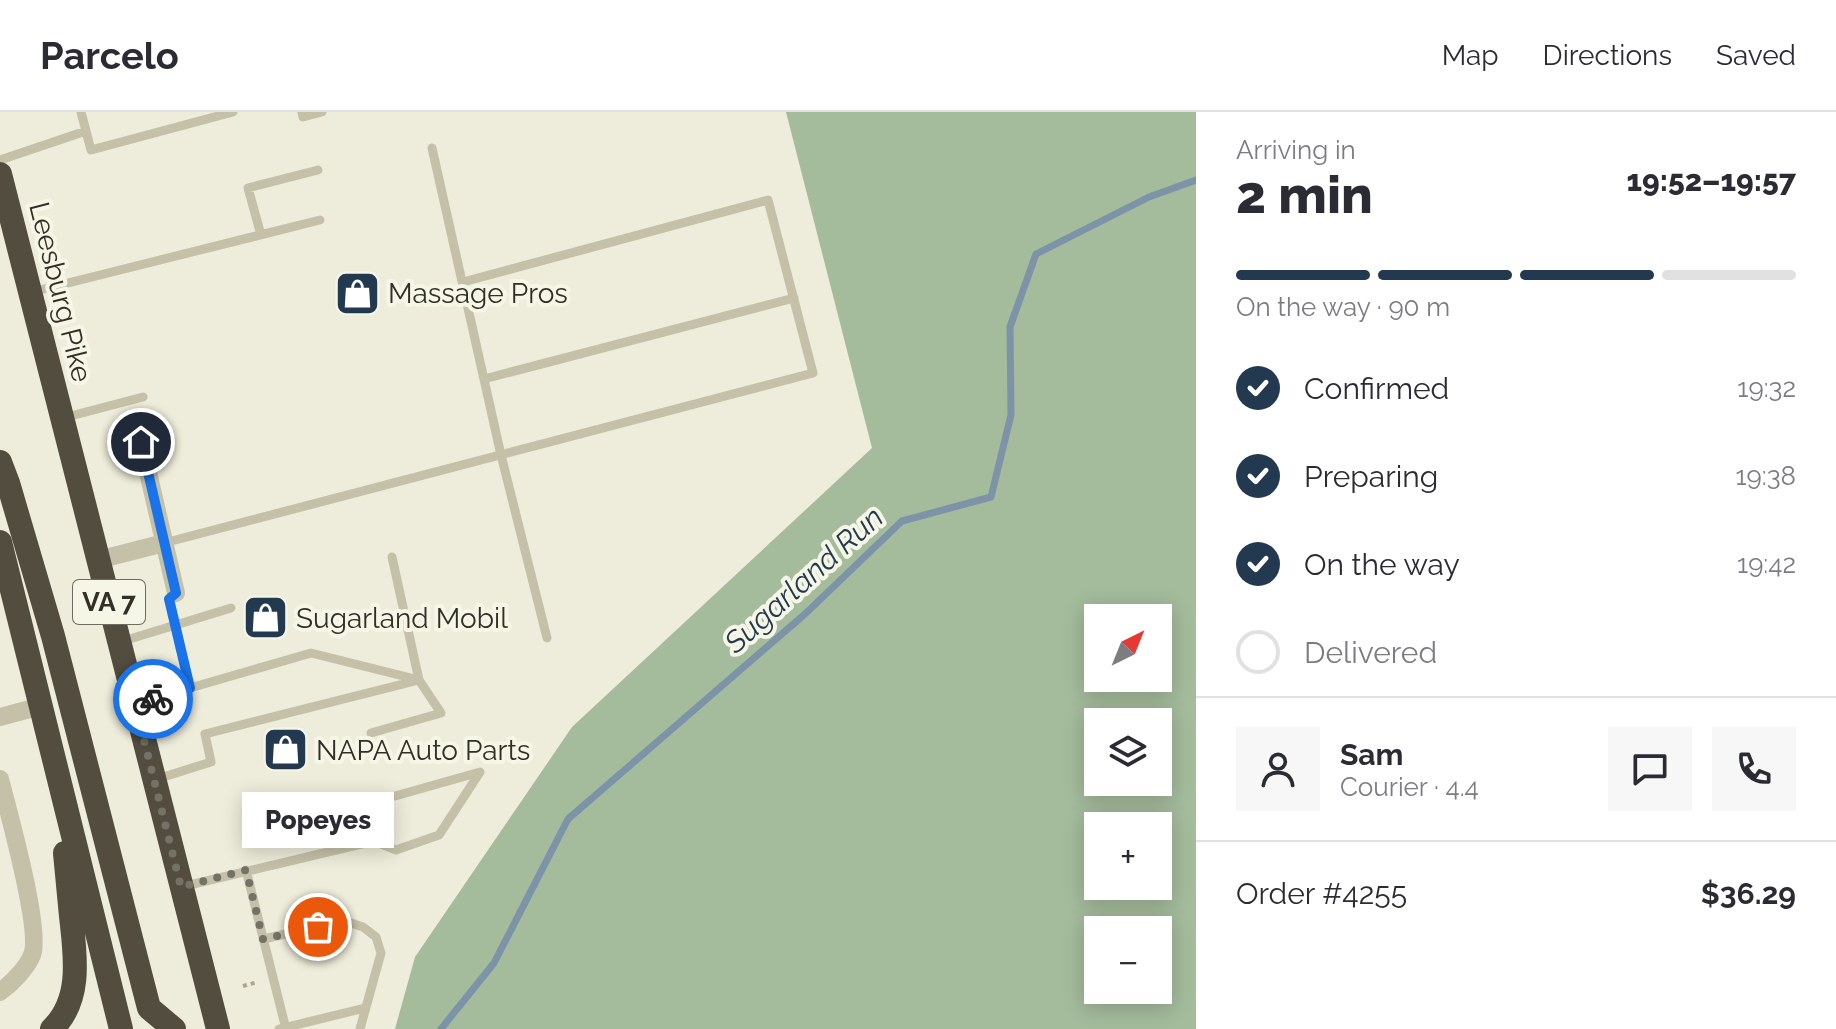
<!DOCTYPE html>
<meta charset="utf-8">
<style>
body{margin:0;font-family:Raleway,sans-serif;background:#f7f7f7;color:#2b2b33;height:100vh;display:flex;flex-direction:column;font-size:30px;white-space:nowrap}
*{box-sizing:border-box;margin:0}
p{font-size:26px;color:#7c7c81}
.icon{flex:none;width:44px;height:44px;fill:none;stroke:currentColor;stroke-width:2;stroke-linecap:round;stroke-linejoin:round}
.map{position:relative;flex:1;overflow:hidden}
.side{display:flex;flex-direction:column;background:#fff;width:640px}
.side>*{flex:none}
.needle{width:52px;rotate:43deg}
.controls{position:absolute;left:1084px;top:492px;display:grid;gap:16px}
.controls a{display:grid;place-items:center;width:88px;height:88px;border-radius:0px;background:#fff;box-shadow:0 4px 20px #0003;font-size:40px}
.pin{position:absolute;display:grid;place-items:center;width:68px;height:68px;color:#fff;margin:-34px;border:4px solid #fff;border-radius:50%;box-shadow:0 2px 8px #0007}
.courier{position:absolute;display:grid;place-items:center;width:80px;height:80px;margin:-40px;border:6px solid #1a73e8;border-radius:50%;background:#fff;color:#222;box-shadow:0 2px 10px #0007}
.bubble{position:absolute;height:56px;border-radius:0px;background:#fff;box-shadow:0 4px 20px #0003;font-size:26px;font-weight:800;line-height:56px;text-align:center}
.head em{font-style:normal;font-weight:800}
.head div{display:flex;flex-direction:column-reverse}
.head{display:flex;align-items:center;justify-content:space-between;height:136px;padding:0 40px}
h1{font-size:52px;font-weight:800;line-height:60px}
.bar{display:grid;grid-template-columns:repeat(4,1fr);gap:12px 8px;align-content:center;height:96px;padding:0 40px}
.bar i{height:10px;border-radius:6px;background:#e1e1e2}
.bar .current{background:#22394f}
.bar p{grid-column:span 4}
.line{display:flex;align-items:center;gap:20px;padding:0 40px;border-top:2px solid #e1e1e2}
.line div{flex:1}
.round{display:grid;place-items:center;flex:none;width:84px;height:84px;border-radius:0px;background:#f7f7f7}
ol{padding:0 40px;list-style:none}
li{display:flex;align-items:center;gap:24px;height:88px}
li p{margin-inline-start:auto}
li .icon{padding:8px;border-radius:50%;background:#22394f;color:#fff;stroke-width:4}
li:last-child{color:#7c7c81}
li i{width:44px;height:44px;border:4px solid #e1e1e2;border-radius:50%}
header{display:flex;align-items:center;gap:48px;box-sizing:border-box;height:112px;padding:0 40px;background:#fff;border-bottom:2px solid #e1e1e2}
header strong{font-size:38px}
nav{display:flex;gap:44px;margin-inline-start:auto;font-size:28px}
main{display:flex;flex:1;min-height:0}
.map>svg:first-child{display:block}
</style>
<header>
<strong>Parcelo</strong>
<nav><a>Map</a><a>Directions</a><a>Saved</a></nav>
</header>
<main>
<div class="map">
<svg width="1196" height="917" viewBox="0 0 1196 917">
<rect width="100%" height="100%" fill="#eeeddb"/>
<path fill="#a4bb9c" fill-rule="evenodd" d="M786,0H1196V917H395L415,845L572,615L872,336ZM1098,506H1158V566H1098ZM1098,610H1158V670H1098ZM1098,714H1158V774H1098ZM1098,818H1158V878H1098Z"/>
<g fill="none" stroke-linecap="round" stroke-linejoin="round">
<path stroke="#7d94a8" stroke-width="7" d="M441,917L494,851L568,707L805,502L902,409L991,385L1011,303L1010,215L1036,142L1149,85L1196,68"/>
<path stroke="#aba78f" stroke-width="4" stroke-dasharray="4 4" stroke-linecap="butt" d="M243,874L258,870"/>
<path stroke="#c5c1a8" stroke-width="9" d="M81,0L91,38L233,0
M302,0L303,5L322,0
M432,36L501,343L547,526
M0,48L86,19
M261,123L248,76L318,58
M32,180L320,108
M484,267L794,186
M63,306L143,285
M164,431L813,261L768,88L463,170
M176,481L169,487L190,576
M120,530L231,496
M138,591L311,541L419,568L392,445
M157,667L211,650L205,622L419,568L441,601L371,621
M246,758L286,917
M185,774L374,729L396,738L439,723L480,660L395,684
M263,827L345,809L363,815L376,825L381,841L360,917
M279,917L365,896"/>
<path stroke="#c5c1a8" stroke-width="18" d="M141,330L176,481
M98,448L164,431
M0,605L41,594
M0,667C8,698 42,819 32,843C27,856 11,872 0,880"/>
<path stroke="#524d3f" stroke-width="24" d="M0,62L218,917
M0,350L8,371L53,524L149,896L174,917
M0,430L121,917
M52,917C83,887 75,842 71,804C69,783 67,762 65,741"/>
</g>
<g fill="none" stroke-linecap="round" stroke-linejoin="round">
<path stroke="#747266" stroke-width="8" stroke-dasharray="0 14.4" d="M153,587L135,592L181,775L246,758L263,827L318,815"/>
<path stroke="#1a73e8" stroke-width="10" d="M141,330L176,481L169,487L190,576L153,587"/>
</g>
<defs>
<symbol id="shop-square" viewBox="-11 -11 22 22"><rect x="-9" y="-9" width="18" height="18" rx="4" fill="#22394f" stroke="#f6f6e6"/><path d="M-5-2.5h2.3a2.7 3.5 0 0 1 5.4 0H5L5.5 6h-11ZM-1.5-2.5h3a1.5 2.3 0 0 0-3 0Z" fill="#fff"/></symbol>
</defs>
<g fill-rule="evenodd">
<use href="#shop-square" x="332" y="156" width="51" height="51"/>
<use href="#shop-square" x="240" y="480" width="51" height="51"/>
<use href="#shop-square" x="260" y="612" width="51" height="51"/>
</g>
<g text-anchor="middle" stroke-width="8" stroke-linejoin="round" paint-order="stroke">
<rect fill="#f6f6e6" stroke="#6d6b60" stroke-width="2" x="73" y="468" width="72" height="44" rx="6"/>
<g font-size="26" font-weight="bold" fill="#322f27">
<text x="109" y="499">VA 7</text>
</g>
<g font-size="28" fill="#322f27" stroke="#f6f6e6">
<text transform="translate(61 180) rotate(76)" y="10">Leesburg Pike</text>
</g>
<g font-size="28" fill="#322f27" stroke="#f6f6e6" text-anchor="start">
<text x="388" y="191">Massage Pros</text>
<text x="296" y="516">Sugarland Mobil</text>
<text x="316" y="648">NAPA Auto Parts</text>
</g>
<g font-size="30" font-style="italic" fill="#22394f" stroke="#f6f6e6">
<text transform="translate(804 468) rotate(-42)" y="10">Sugarland Run</text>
</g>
</g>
</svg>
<div class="controls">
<a><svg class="needle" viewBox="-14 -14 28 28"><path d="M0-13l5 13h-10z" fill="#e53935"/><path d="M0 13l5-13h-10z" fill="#7c7c81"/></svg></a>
<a><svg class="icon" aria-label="layers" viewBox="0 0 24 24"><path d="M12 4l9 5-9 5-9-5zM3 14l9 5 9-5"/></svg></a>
<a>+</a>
<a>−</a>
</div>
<div class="pin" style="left:318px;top:815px;background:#ea580c"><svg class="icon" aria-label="bag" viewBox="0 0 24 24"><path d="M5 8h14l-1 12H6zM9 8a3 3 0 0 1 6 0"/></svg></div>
<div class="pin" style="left:141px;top:330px;background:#1f2937"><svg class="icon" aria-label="home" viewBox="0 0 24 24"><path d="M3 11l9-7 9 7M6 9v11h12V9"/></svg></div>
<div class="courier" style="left:153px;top:587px"><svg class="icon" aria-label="bike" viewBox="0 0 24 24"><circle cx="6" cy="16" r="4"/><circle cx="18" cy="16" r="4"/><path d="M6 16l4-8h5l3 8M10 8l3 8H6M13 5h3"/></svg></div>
<div class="bubble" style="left:242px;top:680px;width:152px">Popeyes</div>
</div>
<section class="side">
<div class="head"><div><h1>2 min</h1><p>Arriving in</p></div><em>19:52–19:57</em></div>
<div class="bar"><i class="current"></i><i class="current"></i><i class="current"></i><i></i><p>On the way · 90 m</p></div>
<ol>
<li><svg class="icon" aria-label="check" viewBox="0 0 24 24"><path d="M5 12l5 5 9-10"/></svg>Confirmed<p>19:32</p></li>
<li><svg class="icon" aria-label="check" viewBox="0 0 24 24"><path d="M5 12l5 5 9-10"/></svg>Preparing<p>19:38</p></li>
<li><svg class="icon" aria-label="check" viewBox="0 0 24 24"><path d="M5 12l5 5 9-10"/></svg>On the way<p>19:42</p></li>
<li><i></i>Delivered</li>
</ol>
<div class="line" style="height:144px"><a class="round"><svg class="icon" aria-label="person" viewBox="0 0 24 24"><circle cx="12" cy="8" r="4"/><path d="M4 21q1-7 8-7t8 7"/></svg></a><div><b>Sam</b><p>Courier · 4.4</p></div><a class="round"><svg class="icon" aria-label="chat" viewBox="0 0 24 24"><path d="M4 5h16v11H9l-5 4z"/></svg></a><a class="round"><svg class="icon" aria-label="phone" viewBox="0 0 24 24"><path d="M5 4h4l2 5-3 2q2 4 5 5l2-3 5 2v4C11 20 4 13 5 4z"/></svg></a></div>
<div class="line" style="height:104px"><div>Order #4255</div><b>$36.29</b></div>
</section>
</main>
